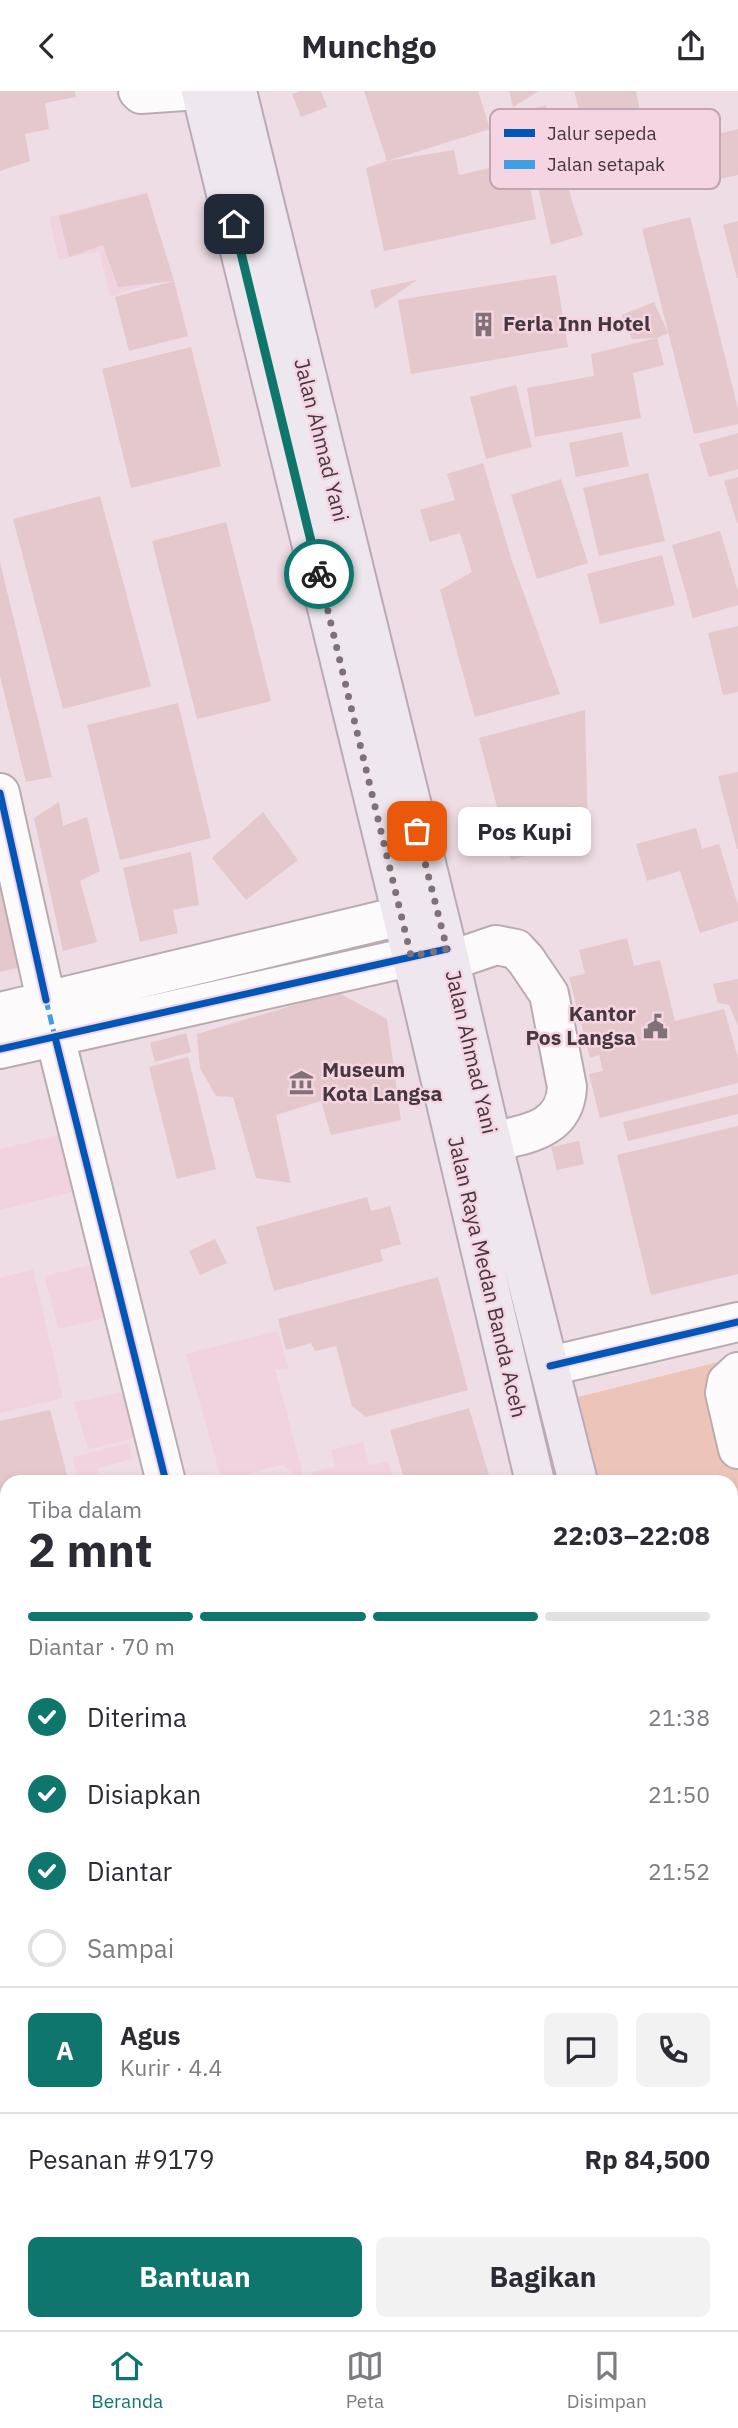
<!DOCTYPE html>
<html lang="id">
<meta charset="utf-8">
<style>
body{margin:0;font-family:"IBM Plex Sans",sans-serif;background:#f2f2f3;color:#2b2b33;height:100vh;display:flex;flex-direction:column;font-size:26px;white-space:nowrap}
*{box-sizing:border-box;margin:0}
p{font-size:23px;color:#7c7c81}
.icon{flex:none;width:38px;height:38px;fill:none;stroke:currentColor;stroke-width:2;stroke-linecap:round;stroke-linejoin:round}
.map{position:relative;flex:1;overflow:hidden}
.sheet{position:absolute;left:0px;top:1384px;width:738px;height:856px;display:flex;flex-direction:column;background:#fff;border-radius:21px 21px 0 0;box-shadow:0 4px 10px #0003}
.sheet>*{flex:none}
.pin{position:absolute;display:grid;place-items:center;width:60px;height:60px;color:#fff;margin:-30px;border-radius:14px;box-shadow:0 4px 10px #0006}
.courier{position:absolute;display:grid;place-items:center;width:70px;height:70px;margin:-35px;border:5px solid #0f766e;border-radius:50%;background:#fff;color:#222;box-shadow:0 2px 9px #0007}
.bubble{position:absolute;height:49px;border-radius:10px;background:#fff;box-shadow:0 4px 10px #0003;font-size:23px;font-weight:700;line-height:49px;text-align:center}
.head em{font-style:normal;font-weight:700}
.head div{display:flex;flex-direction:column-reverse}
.head{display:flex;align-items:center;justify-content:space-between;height:119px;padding:0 28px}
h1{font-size:46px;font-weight:700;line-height:52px}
.bar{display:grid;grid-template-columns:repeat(4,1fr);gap:10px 7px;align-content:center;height:84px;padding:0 28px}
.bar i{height:9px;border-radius:5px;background:#e1e1e2}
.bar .current{background:#0f766e}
.bar p{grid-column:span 4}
.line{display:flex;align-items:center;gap:18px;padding:0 28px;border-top:2px solid #e1e1e2}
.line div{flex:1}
.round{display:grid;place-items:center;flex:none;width:74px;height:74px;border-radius:10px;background:#f2f2f3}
ol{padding:0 28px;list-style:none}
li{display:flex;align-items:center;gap:21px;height:77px}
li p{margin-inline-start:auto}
li .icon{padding:7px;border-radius:50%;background:#0f766e;color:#fff;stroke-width:4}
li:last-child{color:#7c7c81}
li i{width:38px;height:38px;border:4px solid #e1e1e2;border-radius:50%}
.button{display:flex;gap:14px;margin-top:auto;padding:14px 28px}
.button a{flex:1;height:80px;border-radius:10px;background:#0f766e;color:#fff;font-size:28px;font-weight:700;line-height:80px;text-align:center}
.button a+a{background:#f2f2f3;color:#2b2b33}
header{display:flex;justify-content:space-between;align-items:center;height:91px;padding:0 28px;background:#fff;font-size:32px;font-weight:700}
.menu{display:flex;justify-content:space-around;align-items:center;height:98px;border-top:2px solid #e1e1e2;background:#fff;font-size:19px;color:#7c7c81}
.menu a{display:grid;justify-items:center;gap:4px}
.menu .current{color:#0f766e}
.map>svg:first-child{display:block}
</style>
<header><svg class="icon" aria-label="back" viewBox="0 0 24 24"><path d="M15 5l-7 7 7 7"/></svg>Munchgo<svg class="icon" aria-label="share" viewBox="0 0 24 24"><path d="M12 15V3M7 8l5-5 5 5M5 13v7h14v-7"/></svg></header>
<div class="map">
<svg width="738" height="2239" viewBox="0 0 738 2239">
<rect width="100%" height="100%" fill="#eedde4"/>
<path fill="#f1d3df" d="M147,101L170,187L110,205L99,160L59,169L49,126Z
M66,1042L80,1099L0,1119V1058Z
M97,1172L112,1225L59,1238L44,1185Z
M33,1178L63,1307L0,1322V1187Z
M278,1240L289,1279L275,1278L305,1391H301L283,1374L222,1390L186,1263Z
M129,1300L140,1346L88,1358L74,1311Z
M363,1351L369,1374L388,1370L394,1391H315L312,1381L335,1376L331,1359Z
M129,1352L132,1368L98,1377L100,1389L79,1391L72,1366Z"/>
<path fill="#edc5b8" d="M738,1266V1684L732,1686V1391H599L578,1306Z"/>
<path fill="#e4c8cb" d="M0,0H75L76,6L45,12L49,38L25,43L30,70L0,80Z
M300,0H321L327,16L301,26L292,3Z
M364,0H478L490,38L387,70Z
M509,0H539L513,16Z
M574,0H636L649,69L594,74Z
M546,14L560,59L525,69L511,24Z
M738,38V84L715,89L702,47Z
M454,59L459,84L525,69L536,128L384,160L366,77L387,70Z
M560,59L571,107L583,144L551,154L534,78Z
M147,102L174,190L188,245L129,260L115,206L174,190L118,196L103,154L69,166L59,125Z
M690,126L738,318V333L694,343L642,138Z
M738,130V187H737L723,134Z
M556,184L568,256L411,283L398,209Z
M417,189L375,218L370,199Z
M654,211L668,242L657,247L632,248L622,224Z
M657,247L664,274L633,282L641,327L535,346L527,297L594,285L591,263Z
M191,256L221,375L131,397L102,278Z
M516,294L532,356L486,368L470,306Z
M622,341L629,375L576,386L569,352Z
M738,342V378L709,386L699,353Z
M483,372L512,470L560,603L475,626L440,499L472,481L460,442L430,451L420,419L455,409L447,383Z
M648,382L665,450L599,465L583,397Z
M738,386V432H737L724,390Z
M561,388L588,472L537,488L511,404Z
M100,405L151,595L63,618L13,428Z
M226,431L271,610L197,628L152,450Z
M720,440L738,500V514L693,527L672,454Z
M662,464L675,514L600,533L587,483Z
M0,471L52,686L26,691L0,585Z
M738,535V601L723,604L708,542Z
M178,612L211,747L120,769L87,634Z
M585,619L588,748L511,769L479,647Z
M738,681V758H737L718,685Z
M59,711L63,735L87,726L100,780L80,790L97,851L63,860L34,727Z
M263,721L298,769L246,809L212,767Z
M696,737L702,758L719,753L738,814V830L700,842L680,780L647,790L636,753Z
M191,761L199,814L173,819L178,842L140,851L123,777Z
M0,766L26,875L0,881Z
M627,847L634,875L660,869L675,930L724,918L738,967V992L600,1027L589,983L603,980L599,964L590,967L569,886L585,883L579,859Z
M738,888V935L729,914L718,912L713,893Z
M337,901L387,928L401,1029L331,1044L321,1010L276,1024L291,1092L256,1087L233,1006L216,1005L200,977L197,943Z
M186,942L191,961L155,971L150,952Z
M188,966L216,1078L177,1088L149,976Z
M738,1003V1023L628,1050L623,1031Z
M738,1035V1183L651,1204L617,1064Z
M579,1050L584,1073L557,1079L551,1056Z
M367,1106L371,1120L390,1115L401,1153L380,1159L383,1170L274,1200L256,1136Z
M215,1148L227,1172L200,1184L189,1160Z
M438,1186L468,1299L366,1326L352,1315L336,1255L315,1260L311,1252L286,1259L278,1228Z
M469,1317L491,1391H405L390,1339Z
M50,1319L69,1391H7L6,1516L0,1494V1330Z
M7,2011V2233H78L79,2239H0V2012Z
M325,2233H342L380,2237V2239H323Z
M573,2233H657L659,2239H550Z"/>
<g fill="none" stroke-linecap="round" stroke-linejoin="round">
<defs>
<path id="minor" d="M138,0L141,3L184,0
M0,702L46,909
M449,870L496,854L516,858L526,869L549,903L567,996C565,1039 526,1043 492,1051
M0,921L434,817
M55,946L166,1391
M0,958L445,858
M550,1275L738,1231
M738,1281L727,1291L725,1302L738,1358
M732,1732L738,1730"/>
<path id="major" d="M201,0L402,824L535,1391
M237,0L447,858L492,1051L578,1391
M0,1823L7,1851
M732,2053L738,2078
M732,2204L738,2231
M101,2233L102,2239"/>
</defs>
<use href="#minor" stroke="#b9acb1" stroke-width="42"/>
<use href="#major" stroke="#baa9b6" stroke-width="42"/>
<use href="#minor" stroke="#fcfafb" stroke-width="38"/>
<use href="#major" stroke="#eee7ed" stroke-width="38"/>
<path stroke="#409ee3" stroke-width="5" stroke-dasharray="10 5" stroke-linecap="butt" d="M46,909L55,946"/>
<defs>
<path id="cycleway" d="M0,702L46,909
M55,946L166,1391
M0,958L447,858
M550,1275L738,1231"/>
</defs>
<use href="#cycleway" stroke="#f6d5e3" stroke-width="11"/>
<use href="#cycleway" stroke="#0057b8" stroke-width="7"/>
</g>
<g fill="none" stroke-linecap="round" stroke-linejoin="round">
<path stroke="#807177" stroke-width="7" stroke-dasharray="0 12.6" d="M319,483L411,865L447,858L417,740"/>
<path stroke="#0f766e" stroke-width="9" d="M234,133L319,483"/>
</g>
<defs>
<symbol id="building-bare" viewBox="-9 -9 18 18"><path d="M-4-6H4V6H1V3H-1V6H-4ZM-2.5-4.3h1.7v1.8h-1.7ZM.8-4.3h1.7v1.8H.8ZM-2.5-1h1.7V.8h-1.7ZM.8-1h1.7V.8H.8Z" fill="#807177" stroke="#f6d5e3" stroke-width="2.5" paint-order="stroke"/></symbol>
<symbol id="civic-bare" viewBox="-9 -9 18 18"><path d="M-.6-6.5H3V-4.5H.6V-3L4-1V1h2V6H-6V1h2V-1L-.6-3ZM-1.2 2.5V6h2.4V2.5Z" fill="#807177" stroke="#f6d5e3" stroke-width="2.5" paint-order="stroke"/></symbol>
<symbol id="museum-bare" viewBox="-9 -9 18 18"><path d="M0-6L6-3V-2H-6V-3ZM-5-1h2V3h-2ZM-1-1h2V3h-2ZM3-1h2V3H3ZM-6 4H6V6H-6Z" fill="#807177" stroke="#f6d5e3" stroke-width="2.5" paint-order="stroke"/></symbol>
</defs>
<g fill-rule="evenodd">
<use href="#building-bare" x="466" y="216" width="35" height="35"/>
<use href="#civic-bare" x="638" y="918" width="35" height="35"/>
<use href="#museum-bare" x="284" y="974" width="35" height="35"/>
</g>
<g text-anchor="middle" stroke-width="5" stroke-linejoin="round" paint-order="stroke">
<g font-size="21" font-weight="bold" fill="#44373d" stroke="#f6d5e3" text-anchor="start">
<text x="503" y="240">Ferla Inn Hotel</text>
<text x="636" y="930" text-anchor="end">Kantor<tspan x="636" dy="24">Pos Langsa</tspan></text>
<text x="322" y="986">Museum<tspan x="322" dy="24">Kota Langsa</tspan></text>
</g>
<g font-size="21" fill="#44373d" stroke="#f6d5e3">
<text transform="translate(321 349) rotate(76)" y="7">Jalan Ahmad Yani</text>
<text transform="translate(471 961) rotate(77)" y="7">Jalan Ahmad Yani</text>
<text transform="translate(487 1186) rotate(77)" y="7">Jalan Raya Medan Banda Aceh</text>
</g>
</g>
<rect x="490" y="18" width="230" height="80" rx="10" fill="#f6d5e3" stroke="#c1a6b1" stroke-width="2"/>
<rect x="504" y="38" width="31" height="8" fill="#0057b8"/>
<rect x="504" y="69" width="31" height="9" fill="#409ee3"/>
<g font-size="19" fill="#44373d">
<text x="547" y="49">Jalur sepeda</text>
<text x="547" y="80">Jalan setapak</text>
</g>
</svg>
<div class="pin" style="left:417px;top:740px;background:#ea580c"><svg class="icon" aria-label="bag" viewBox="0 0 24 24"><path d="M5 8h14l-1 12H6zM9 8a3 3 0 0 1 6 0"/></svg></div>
<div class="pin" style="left:234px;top:133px;background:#1f2937"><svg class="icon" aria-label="home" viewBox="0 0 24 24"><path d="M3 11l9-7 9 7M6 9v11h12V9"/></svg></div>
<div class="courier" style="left:319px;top:483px"><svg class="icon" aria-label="bike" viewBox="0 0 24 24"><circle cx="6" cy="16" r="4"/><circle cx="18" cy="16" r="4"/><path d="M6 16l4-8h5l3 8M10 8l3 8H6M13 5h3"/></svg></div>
<div class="bubble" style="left:458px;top:716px;width:133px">Pos Kupi</div>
<section class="sheet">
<div class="head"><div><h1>2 mnt</h1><p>Tiba dalam</p></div><em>22:03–22:08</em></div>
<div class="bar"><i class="current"></i><i class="current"></i><i class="current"></i><i></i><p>Diantar · 70 m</p></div>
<ol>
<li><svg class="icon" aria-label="check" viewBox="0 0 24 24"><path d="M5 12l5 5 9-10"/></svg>Diterima<p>21:38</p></li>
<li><svg class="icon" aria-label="check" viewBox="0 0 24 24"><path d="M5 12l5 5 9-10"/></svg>Disiapkan<p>21:50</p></li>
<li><svg class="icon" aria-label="check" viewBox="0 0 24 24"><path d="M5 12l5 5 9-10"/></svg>Diantar<p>21:52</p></li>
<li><i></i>Sampai</li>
</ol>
<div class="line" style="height:126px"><b class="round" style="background:#0f766e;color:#fff">A</b><div><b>Agus</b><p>Kurir · 4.4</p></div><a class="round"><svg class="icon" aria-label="chat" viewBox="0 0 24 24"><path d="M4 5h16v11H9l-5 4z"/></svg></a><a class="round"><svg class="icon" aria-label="phone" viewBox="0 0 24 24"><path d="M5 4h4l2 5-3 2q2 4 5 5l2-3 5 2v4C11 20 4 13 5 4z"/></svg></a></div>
<div class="line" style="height:91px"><div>Pesanan #9179</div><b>Rp 84,500</b></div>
<div class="button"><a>Bantuan</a><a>Bagikan</a></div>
</section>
</div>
<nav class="menu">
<a class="current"><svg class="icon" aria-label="home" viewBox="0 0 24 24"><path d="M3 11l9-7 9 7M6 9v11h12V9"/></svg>Beranda</a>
<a><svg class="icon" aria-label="map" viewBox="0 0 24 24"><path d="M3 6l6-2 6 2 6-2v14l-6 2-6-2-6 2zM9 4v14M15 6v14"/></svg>Peta</a>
<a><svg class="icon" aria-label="saved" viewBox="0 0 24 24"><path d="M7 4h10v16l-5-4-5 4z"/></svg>Disimpan</a>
</nav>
